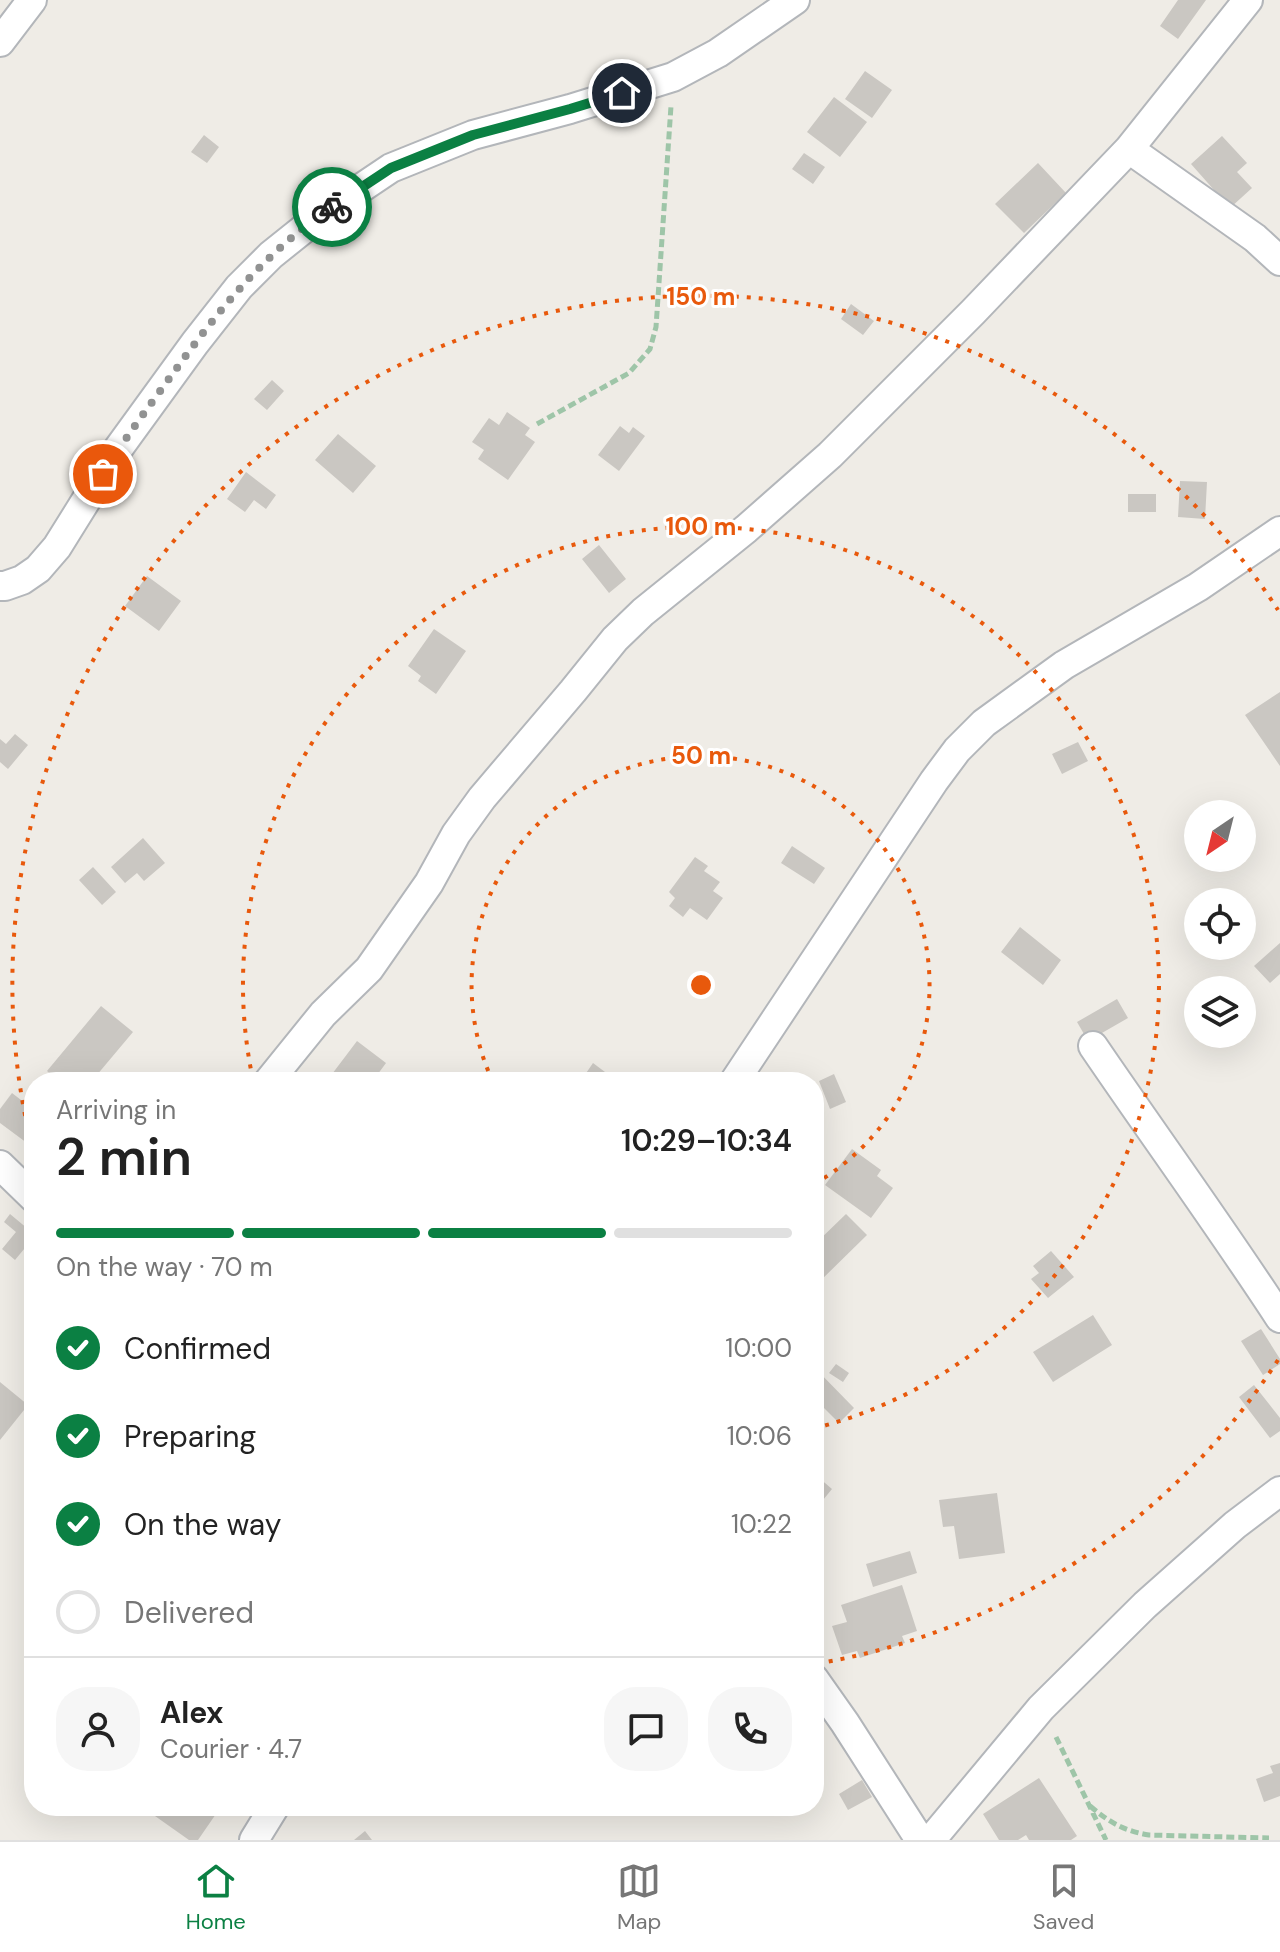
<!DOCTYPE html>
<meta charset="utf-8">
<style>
body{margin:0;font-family:"DM Sans",sans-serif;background:#f6f6f6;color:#222;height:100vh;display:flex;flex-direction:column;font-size:30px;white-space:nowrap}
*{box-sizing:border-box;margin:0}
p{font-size:26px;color:#767676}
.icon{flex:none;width:44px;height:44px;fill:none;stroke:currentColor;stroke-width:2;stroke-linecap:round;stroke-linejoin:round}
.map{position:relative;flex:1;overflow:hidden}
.drawer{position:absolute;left:24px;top:1072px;width:800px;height:744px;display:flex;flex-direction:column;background:#fff;border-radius:32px;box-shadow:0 8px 32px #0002}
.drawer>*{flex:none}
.needle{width:52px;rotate:215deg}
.fabs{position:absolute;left:1184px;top:800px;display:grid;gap:16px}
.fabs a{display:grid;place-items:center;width:72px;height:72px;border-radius:50%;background:#fff;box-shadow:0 8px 32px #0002;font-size:40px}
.pin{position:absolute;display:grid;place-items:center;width:68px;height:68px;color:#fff;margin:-34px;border:4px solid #fff;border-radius:50%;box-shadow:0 2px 8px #0007}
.courier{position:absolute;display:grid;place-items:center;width:80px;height:80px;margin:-40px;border:6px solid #0b8043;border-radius:50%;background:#fff;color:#222;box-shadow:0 2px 10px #0007}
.head em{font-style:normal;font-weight:600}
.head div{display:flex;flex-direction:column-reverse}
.head{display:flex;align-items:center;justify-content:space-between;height:136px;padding:0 32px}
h1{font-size:52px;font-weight:600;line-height:60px}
.bar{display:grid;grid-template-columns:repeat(4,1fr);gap:12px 8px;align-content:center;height:96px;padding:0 32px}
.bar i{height:10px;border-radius:6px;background:#e0e0e0}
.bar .selected{background:#0b8043}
.bar p{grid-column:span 4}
.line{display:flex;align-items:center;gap:20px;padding:0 32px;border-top:2px solid #e0e0e0}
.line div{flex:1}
.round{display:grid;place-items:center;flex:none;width:84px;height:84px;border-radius:32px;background:#f6f6f6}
ol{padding:0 32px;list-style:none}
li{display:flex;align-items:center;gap:24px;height:88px}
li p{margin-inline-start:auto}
li .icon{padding:8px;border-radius:50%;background:#0b8043;color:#fff;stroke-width:4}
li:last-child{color:#767676}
li i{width:44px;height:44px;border:4px solid #e0e0e0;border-radius:50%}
.tab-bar{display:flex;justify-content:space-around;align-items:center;height:112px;border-top:2px solid #e0e0e0;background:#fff;font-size:22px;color:#767676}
.tab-bar a{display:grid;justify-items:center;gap:4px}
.tab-bar .selected{color:#0b8043}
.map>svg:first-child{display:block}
</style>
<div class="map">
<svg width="1280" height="1840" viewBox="0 0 1280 1840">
<rect width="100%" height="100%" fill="#efece6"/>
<path fill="#cac7c2" d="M1178,0H1206L1178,39L1160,26Z
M865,71L892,90L872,118L845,99Z
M834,97L867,122L840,157L807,132Z
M204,135L219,147L207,163L191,152Z
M1222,136L1247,163L1237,172L1252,188L1230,208L1191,164Z
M804,153L825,167L813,184L792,169Z
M1038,163L1066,193L1024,233L995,204Z
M851,304L874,321L863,335L841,319Z
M272,380L284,391L267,410L254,399Z
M507,412L530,428L525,435L535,442L508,480L478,459L484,450L472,442L489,418L499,425Z
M620,426L629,433L633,427L645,436L619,471L598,455Z
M338,434L376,466L353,493L315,460Z
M246,472L276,495L266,509L254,500L245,512L227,499Z
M1180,481L1207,482L1205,519L1178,517Z
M1128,494H1156V512H1128Z
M599,545L626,579L609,593L582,559Z
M147,576L181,601L159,631L125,606Z
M434,629L466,651L436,694L418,681L421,676L408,666Z
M1280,692V766L1245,715Z
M15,734L28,745L8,769L0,762V739L6,744Z
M1078,742L1088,761L1062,774L1052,754Z
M143,838L165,863L144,881L137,873L125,883L111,867Z
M792,846L825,868L814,884L781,863Z
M695,857L708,866L704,871L720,882L713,891L723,898L707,920L690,908L683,917L669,906L675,898L669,892Z
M93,867L116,892L102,905L79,880Z
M1020,927L1061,960L1043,985L1001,952Z
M1280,943V974L1270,983L1254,966Z
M1117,999L1128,1018L1088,1041L1077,1022Z
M101,1006L133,1032L91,1082H60L47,1071Z
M357,1041L386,1063L372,1082H326Z
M593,1063L613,1078L610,1082H580Z
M834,1074L846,1102L830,1109L819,1081Z
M12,1093L34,1110V1133L27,1143L0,1123V1109Z
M852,1149L881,1170L877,1176L893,1188L871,1218L825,1185Z
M10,1214L34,1234V1237L15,1260L2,1249L16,1232L4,1222Z
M846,1214L867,1235L814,1287V1245Z
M1051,1251L1074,1277L1048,1298L1031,1279L1039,1273L1033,1266Z
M1093,1315L1112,1345L1053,1382L1033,1352Z
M1261,1329L1280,1359V1364L1263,1375L1241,1341Z
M836,1364L849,1373L843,1382L829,1373Z
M814,1367L854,1408L839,1423L814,1398Z
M0,1382L28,1405L0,1440Z
M1254,1385L1280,1418V1431L1270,1438L1239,1397Z
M818,1477L832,1489L814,1511V1482Z
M997,1493L1005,1553L959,1559L954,1526L943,1527L939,1500Z
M910,1551L917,1573L873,1587L866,1564Z
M902,1585L917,1631L902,1636L905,1643L860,1658L857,1651L842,1655L832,1626L847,1622L841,1605Z
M1280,1763V1796L1264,1802L1256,1779L1273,1773L1270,1766Z
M1039,1778L1077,1836L1071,1840H1029L1026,1835L1018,1840H999L983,1814Z
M862,1780L872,1797L848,1810L839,1794Z
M162,1806H211L218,1811L198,1840H189L155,1816Z
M365,1831L372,1840H354Z"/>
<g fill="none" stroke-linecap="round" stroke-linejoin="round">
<defs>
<path id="minor" d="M0,42L32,0
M1129,149L1255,238L1280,261
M0,586H5L22,580L38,569L57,547L118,449L195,343L239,287L271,255L321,215L391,168L473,135L570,109L673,77L718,53L795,0
M1093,1046C1155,1137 1220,1226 1280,1318
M268,1082L323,1014L369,969L429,883L456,834L482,798L573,691L615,639L643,612L746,529L830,455L973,312L1129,149L1248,0
M734,1082L934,781L957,750L984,723L1064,665L1198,587L1280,531
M0,1165L34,1198
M814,1679L845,1723L920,1840
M254,1840L275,1806
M931,1840L1041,1708L1145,1605L1235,1525L1280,1491"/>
</defs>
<use href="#minor" stroke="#b3b6ba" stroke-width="32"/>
<path stroke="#9ec5a8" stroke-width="5" stroke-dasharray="8 4" stroke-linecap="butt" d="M537,424L629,373L650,349L656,327L671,106
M1056,1737L1106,1840
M1090,1806C1109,1822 1124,1831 1149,1835L1269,1838"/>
<use href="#minor" stroke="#fff" stroke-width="28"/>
</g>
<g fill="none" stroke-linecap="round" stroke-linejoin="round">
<path stroke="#919292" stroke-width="8" stroke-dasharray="0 14.4" d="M103,474C122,443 144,413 166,383C215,315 261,255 332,207"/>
<path stroke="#0b8043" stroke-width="10" d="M332,207L391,168L473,135L570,109L622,93"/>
</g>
<g fill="none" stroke="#e8590c" stroke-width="4" stroke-dasharray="4 8">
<path d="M493 1082A229 229 0 1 1 816 1183"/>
<path d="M253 1080A458 458 0 1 1 816 1428"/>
<path d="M1278 1360A688 688 0 0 1 815 1664M33 1151A688 688 0 0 1 1278 610"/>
</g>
<circle cx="701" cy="985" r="12" fill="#e8590c" stroke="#fff" stroke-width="4"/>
<g font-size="24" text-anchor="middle" font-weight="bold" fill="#e8590c" stroke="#fff" stroke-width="6" stroke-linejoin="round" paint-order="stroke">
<text x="701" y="305">150 m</text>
<text x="701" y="535">100 m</text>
<text x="701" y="764">50 m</text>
</g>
</svg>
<div class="fabs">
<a><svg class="needle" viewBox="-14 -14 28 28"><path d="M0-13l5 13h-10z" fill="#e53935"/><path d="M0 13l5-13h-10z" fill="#767676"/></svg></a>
<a><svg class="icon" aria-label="locate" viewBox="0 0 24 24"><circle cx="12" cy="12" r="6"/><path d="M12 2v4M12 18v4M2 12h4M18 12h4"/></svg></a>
<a><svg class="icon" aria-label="layers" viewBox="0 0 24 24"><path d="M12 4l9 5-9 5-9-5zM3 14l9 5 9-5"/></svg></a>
</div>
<div class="pin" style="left:103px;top:474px;background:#ea580c"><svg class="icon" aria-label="bag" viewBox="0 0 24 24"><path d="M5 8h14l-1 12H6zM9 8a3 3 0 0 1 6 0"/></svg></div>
<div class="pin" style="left:622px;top:93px;background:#1f2937"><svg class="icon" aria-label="home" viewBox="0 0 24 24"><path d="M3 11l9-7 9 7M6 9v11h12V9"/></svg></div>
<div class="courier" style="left:332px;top:207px"><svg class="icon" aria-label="bike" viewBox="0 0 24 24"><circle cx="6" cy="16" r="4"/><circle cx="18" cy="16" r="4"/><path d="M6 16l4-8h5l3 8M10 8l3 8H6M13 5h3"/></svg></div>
<section class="drawer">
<div class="head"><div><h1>2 min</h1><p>Arriving in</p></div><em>10:29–10:34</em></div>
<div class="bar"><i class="selected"></i><i class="selected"></i><i class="selected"></i><i></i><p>On the way · 70 m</p></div>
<ol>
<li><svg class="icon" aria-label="check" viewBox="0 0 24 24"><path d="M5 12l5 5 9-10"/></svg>Confirmed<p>10:00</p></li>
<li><svg class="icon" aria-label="check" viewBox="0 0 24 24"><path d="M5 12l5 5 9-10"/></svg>Preparing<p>10:06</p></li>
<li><svg class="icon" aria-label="check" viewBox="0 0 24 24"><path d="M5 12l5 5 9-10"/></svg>On the way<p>10:22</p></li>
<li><i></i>Delivered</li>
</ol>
<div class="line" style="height:144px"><a class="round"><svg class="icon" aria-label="person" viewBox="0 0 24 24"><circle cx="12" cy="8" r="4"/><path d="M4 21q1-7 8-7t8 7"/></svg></a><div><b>Alex</b><p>Courier · 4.7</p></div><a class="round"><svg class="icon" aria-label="chat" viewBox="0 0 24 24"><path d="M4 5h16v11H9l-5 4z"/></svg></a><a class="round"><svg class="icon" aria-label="phone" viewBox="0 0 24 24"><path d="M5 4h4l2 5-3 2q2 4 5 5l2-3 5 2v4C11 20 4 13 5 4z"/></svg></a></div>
</section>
</div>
<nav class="tab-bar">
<a class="selected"><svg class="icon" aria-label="home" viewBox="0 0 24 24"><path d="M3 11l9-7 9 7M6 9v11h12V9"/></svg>Home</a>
<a><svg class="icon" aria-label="map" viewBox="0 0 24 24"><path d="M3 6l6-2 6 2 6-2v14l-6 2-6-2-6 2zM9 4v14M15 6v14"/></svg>Map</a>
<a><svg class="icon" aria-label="saved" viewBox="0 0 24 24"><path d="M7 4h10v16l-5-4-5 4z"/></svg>Saved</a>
</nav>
